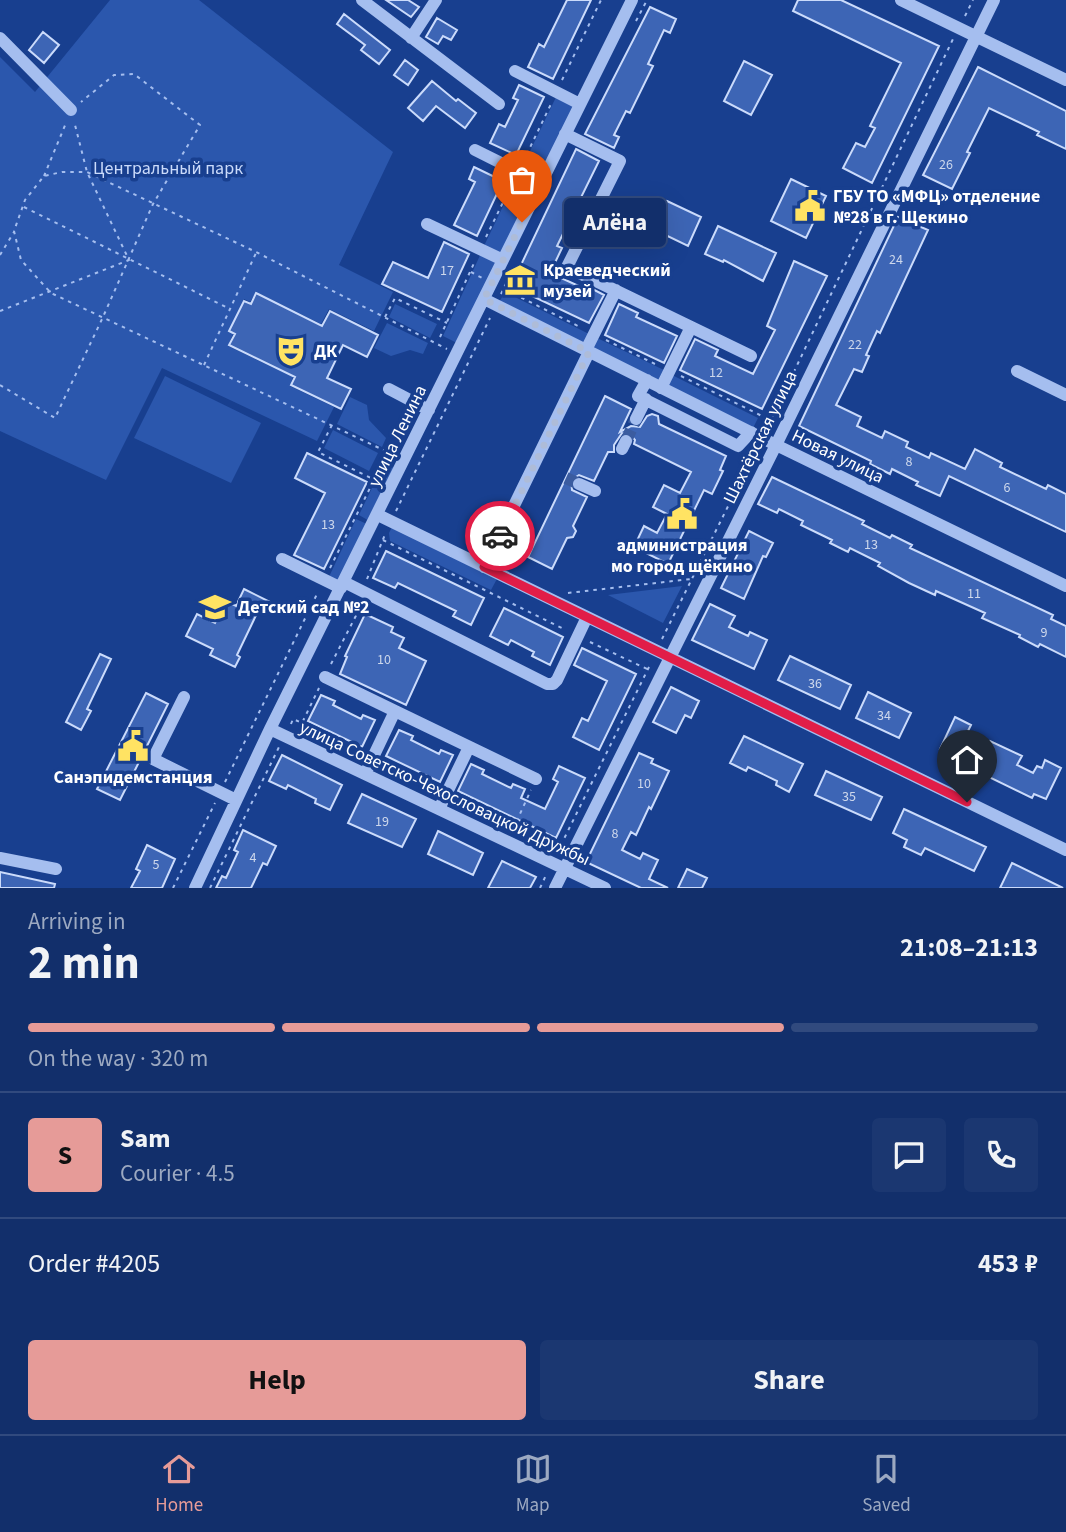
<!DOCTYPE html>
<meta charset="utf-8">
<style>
body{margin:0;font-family:"Source Sans 3",sans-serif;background:#1b3771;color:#f1f3f6;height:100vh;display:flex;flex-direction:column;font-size:26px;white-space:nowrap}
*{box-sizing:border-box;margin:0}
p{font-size:23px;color:#9ca9c1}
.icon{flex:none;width:38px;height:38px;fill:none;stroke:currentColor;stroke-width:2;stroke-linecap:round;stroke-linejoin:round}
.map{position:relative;height:888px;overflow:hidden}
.side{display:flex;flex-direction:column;background:#122f6b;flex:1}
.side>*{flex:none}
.pin{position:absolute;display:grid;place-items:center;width:60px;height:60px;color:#fff;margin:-72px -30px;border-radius:50% 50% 50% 0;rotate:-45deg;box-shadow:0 0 7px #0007}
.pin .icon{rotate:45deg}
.courier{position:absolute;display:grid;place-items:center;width:70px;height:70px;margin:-35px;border:5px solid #e11d48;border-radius:50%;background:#fff;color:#222;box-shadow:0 2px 9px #0007}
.bubble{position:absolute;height:49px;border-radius:7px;background:#122f6b;box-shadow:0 7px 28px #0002,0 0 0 2px #314a7e;font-size:23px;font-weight:700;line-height:49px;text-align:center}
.headline em{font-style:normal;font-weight:700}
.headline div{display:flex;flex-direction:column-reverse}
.headline{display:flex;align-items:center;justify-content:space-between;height:119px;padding:0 28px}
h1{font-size:46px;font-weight:700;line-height:52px}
.bar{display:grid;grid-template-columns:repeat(4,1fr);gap:10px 7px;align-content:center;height:84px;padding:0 28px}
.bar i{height:9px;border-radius:5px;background:#314a7e}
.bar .selected{background:#e69b98}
.bar p{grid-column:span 4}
.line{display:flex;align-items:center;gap:18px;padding:0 28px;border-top:2px solid #314a7e}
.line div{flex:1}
.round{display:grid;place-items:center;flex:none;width:74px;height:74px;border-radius:7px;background:#1b3771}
.cta{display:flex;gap:14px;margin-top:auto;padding:14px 28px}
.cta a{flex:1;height:80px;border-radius:7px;background:#e69b98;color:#111;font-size:28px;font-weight:700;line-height:80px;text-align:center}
.cta a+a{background:#1b3771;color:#f1f3f6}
.menu{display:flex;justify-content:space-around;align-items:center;height:98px;border-top:2px solid #314a7e;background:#122f6b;font-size:19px;color:#9ca9c1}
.menu a{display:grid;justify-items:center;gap:4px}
.menu .selected{color:#e69b98}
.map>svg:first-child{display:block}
</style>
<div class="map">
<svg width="1066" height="888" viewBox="0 0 1066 888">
<rect width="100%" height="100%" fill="#183f8f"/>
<path fill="#2b57ad" d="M110,0H199L393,152L339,265L393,292L374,331L329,309L321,324L256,292L250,302L244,299L229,331L233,334L228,346L293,377L290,386L334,407L317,441L162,368L106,480L0,431V57L35,92Z
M557,95L576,104L539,179L521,170Z
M519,173L537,183L501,257L483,248Z
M482,251L499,260L459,344L443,336Z
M505,292L591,335L585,347L498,304Z
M395,304L437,324L430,338L389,317Z
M387,323L428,343L423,354L410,350L391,356L374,348Z
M595,337L666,371L660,384L589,349Z
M670,374L758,418L752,430L665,385Z
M165,376L261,423L231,483L134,438Z
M350,397L367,405L369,420L386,438L382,447L337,424Z
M333,430L378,453L369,471L324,448Z
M384,463L396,469L371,522L359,515Z
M356,519L369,525L339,584L328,579Z
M393,525L498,577L491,590L390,541L389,533Z
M682,586L663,623L608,595Z"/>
<path fill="#3d65b5" stroke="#cbdbfb" stroke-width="2" d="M386,0H408L419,7L411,17Z
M567,0H591L553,79L528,67L539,44L544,47Z
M798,0H841L939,46L872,183L843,168L856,143L865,147L875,128L870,126L901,63L793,11Z
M650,7L676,19L670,33L664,30L648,64L653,66L630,113L626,111L614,135L619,137L614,148L585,134Z
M344,14L390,50L379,64L361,50L365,45L337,24Z
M437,18L457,30L451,40L443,36L438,44L426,37Z
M43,32L59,45L44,63L29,50Z
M405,60L418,70L408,85L394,75Z
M744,61L772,75L751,115L724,101Z
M978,67L1066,111V149L1037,135L1039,132L989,108L967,152L970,153L952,189L923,175Z
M432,81L456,101L458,99L476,113L465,128L436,106L423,121L408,108Z
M519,85L544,97L516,155L490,143L499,124L505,127L518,100L513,98Z
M576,149L599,161L557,246L562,248L550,273L583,288L585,285L604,295L589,323L511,286Z
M474,167L503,181L477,236L454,225L475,182L469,179Z
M791,179L826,196L806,238L771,221Z
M667,201L701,217L688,246L653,229Z
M898,217L928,230L880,333L877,331L866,355L869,356L862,372L854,369L836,405L861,417L857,426L882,438L885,431L908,442L906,447L929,458L931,453L965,469L975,449L1002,463L1000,467L1046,489L1048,485L1066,494V532L949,476L940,496L916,485L918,482L892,469L890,474L870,464L871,461L799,426Z
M718,226L776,253L763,281L724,260L723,262L705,254Z
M444,242L469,254L442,312L382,284L393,262L428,278Z
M794,261L827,276L762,409L680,370L695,339L718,350L715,356L753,374L775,330L767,326Z
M256,293L322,326L330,311L378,335L367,357L343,345L327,378L351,389L341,409L291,385L295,377L229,345L235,334L229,331L244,301L251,304Z
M619,304L638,313L636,317L677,336L664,363L605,335Z
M605,396L631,409L620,432L631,426L640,427L647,416L652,414L658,416L659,424L726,456L720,470L723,471L712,494L704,490L668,564L634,547L644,526L657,533L667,514L653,507L664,485L680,493L691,472L634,444L635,440L630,434L622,433L614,445V452H608L594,481L579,475L571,480L572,490L587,497L573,526L576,531L573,537L567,538L552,569L528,557Z
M307,453L367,482L324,569L294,555L325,493L295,478Z
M772,477L864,521L862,524L890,538L892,535L912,545L910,548L1053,615L1051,619L1066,626V657L1040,644L1038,647L1019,637L1020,635L982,618L985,613L936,591L935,595L909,583L878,566L880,563L850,548L848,552L830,543L832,540L801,525L803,521L779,509L777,513L758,504Z
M749,531L773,543L766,557L763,556L744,599L721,588Z
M386,551L484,598L471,625L453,616L456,611L398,583L395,588L373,578Z
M244,589L270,602L266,610L260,607L237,655L240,657L235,667L210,655L213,649L186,636L197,614L215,623L226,601L236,606Z
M710,604L735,616L729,627L748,636L750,632L767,640L754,669L692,640Z
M504,608L563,637L550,665L532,656L534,652L511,640L508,645L490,636Z
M365,614L393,627L391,632L404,638L399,648L426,661L406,705L340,674L347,657L345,656Z
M582,648L636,674L599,750L573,737L582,718L588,721L607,681L574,665Z
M100,654L111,659L87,709L91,711L81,730L66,722Z
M790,656L851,685L840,709L778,680Z
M671,687L699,701L691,718L685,715L676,733L653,722Z
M868,692L911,713L899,738L856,718Z
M146,693L168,704L120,800L97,789Z
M321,695L335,701L333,705L361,719L363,715L375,720L362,747L308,721Z
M955,717L971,725L967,733L972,735L969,742L985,750L990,741L1022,756L1017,765L1033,773L1037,766L1042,768L1045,760L1061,768L1046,799L1034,794L1032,798L948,757L949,754L940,749Z
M399,730L413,736L411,740L439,754L441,750L453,755L440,782L386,756Z
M744,736L803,764L789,792L776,785L777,781L748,767L746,771L730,763Z
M639,753L653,759L651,763L669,771L651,809L649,807L636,835L631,832L622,850L640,859L643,853L658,860L649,879L668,888H641L586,862Z
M282,755L342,785L330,810L315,803L316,799L288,785L286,789L269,781Z
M471,764L484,770L482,774L511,788L513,784L525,789L521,798L545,809L558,782L553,779L559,766L585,778L556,838L458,791Z
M826,771L882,797L871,820L815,795Z
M362,794L416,819L402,847L348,823Z
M904,809L986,847L974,871L925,848L921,855L904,847L907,840L893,833Z
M243,830L276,846L267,865L263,863L251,888H216L222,876L226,878L238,852L234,850Z
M438,831L483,853L473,875L428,854Z
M147,845L175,859L162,888H131L140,871L136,869Z
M502,861L536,877L530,888H488Z
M1012,863L1063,888H1000Z
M687,869L707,878L702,888H678Z
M0,872L55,884L54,888H0Z"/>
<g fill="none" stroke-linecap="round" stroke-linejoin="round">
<path stroke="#3b5ca0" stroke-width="12" stroke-dasharray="12 6" stroke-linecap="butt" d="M626,441L636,419
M566,478L579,484"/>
<path stroke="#a5beef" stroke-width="2" stroke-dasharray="3.5 5" stroke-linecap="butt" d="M965,16L973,0
M636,21L647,0
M562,80L601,0
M523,162L551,104
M44,176L66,123
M24,207L230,309
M486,237L513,182
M0,255L14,232
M471,272L482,278
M506,290L582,328
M501,294L511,273
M0,311L129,260L87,172L74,121
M385,317L395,298L447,323
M440,337L475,261
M606,340L657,365
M204,365L256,253
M681,376L774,422
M0,385L55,418L103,317L153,204L200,125L134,74L114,75L81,102
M332,425L318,452L373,479
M768,426L953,39
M394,455L51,293L21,260L14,231L25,200L44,176L62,172H87L256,252L447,349
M396,511L490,318
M383,540L566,630
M330,568L384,460
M367,579L386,532
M568,593L691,579
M662,639L756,450
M590,642L647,669
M331,664L362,604
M291,724L293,719L302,723L319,688
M225,782L318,592
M513,829L531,790
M557,853L651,663
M173,888L215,803
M210,888L279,747
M540,888L547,873"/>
<path stroke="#a5beef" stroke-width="12" d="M362,0L499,104
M901,0L1066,80
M0,38L71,110
M411,38L436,0
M515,71L580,104
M565,134L620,161L567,267L751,356
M475,150L541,183
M427,224L503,260
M484,299L776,445L1066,586
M586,350L616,290
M1017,371L1066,395
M647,380L638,396L738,446L751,432
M661,388L691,327
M389,389L429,410
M636,419L646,399
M622,449L626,441
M579,484L595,491
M378,515L1066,850
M282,559L341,588
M484,567L589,352
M344,582L547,684H553L557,680L587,617
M325,677L395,711L365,774
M184,697L153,759L236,800
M395,711L536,779
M270,729L605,888
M439,809L469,747
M0,858L56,869
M195,888L270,729L632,0
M555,888L776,445L994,0"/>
</g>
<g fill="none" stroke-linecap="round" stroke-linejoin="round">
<path stroke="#aebcd8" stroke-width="7" stroke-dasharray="0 12.6" d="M500,536L589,352L484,299L522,222"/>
<path stroke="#e11d48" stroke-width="9" d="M500,536L484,567L967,802"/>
</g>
<defs>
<symbol id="civic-bare" viewBox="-9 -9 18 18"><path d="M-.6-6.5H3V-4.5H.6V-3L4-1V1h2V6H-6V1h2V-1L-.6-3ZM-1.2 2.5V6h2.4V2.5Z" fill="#ffe363" stroke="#183f8f" stroke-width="2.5" paint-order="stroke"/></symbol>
<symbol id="museum-bare" viewBox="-9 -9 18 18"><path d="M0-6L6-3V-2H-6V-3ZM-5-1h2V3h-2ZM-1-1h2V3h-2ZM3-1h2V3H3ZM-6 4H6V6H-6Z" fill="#ffe363" stroke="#183f8f" stroke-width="2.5" paint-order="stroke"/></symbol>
<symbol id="theatre-bare" viewBox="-9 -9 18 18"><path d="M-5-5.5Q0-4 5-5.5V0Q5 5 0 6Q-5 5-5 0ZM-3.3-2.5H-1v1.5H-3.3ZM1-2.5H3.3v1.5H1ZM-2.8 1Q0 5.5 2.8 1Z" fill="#ffe363" stroke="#183f8f" stroke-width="2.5" paint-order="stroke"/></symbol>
<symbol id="school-bare" viewBox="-9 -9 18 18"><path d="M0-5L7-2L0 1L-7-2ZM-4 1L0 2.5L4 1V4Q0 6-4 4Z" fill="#ffe363" stroke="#183f8f" stroke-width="2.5" paint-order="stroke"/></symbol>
</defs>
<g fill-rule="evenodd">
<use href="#civic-bare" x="788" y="184" width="44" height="44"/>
<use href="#museum-bare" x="498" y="258" width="44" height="44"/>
<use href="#theatre-bare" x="269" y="329" width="44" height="44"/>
<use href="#civic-bare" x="660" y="492" width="44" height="44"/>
<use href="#school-bare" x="193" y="585" width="44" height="44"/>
<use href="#civic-bare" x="111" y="724" width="44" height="44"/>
</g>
<g text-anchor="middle" stroke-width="7" stroke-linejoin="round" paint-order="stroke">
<g font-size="14" fill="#ced8ec">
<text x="946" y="169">26</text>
<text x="896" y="264">24</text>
<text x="447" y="275">17</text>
<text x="855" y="349">22</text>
<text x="716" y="377">12</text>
<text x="909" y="466">8</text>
<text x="1007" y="492">6</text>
<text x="328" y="529">13</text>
<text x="871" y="549">13</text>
<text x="974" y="598">11</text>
<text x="1044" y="637">9</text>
<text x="384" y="664">10</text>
<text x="815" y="688">36</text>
<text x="884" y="720">34</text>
<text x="644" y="788">10</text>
<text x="849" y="801">35</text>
<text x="382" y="826">19</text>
<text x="615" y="838">8</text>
<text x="253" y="862">4</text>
<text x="156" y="869">5</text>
</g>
<g font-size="18" fill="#cbdbfb" stroke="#183f8f">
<text x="168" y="174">Центральный парк</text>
</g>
<g font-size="18" font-weight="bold" fill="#fff" stroke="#183f8f" text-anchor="start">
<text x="833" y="202">ГБУ ТО «МФЦ» отделение<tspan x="833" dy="21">№28 в г. Щекино</tspan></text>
<text x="543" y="276">Краеведческий<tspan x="543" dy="21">музей</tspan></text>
<text x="314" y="357">ДК</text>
<text x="682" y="551" text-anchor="middle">администрация<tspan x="682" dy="21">мо город щёкино</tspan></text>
<text x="238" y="613">Детский сад №2</text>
<text x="133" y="783" text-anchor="middle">Санэпидемстанция</text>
</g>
<g font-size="18" fill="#fff" stroke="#183f8f">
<text transform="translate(397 436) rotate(-64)" y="6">улица Ленина</text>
<text transform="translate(760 437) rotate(-64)" y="6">Шахтёрская улица</text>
<text transform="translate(838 456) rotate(26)" y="6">Новая улица</text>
<text transform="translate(445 793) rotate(25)" y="6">улица Советско-Чехословацкой Дружбы</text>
</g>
</g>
</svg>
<div class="pin" style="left:522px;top:222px;background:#ea580c"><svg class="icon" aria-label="bag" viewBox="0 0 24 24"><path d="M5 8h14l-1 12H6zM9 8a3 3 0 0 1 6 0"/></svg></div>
<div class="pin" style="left:967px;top:802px;background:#1f2937"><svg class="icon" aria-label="home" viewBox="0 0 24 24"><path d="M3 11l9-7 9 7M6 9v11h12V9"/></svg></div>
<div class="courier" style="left:500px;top:536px"><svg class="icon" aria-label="car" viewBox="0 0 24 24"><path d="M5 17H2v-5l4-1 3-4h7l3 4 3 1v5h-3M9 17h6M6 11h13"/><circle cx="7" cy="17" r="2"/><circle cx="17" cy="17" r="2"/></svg></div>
<div class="bubble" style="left:564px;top:198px;width:102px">Алёна</div>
</div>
<section class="side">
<div class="headline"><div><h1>2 min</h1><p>Arriving in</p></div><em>21:08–21:13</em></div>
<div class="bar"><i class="selected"></i><i class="selected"></i><i class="selected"></i><i></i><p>On the way · 320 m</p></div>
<div class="line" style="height:126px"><b class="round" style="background:#e69b98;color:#111">S</b><div><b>Sam</b><p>Courier · 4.5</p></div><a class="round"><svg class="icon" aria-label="chat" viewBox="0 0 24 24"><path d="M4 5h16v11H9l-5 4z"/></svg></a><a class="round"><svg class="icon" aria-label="phone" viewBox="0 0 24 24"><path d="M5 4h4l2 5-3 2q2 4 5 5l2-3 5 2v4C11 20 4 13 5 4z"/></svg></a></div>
<div class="line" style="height:91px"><div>Order #4205</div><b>453 ₽</b></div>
<div class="cta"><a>Help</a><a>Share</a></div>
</section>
<nav class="menu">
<a class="selected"><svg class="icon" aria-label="home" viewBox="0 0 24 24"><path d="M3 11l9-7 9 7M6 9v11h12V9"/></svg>Home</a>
<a><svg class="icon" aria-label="map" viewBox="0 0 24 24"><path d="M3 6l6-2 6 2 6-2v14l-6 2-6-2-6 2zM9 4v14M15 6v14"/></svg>Map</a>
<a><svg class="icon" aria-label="saved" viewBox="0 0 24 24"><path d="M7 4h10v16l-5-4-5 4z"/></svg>Saved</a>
</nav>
